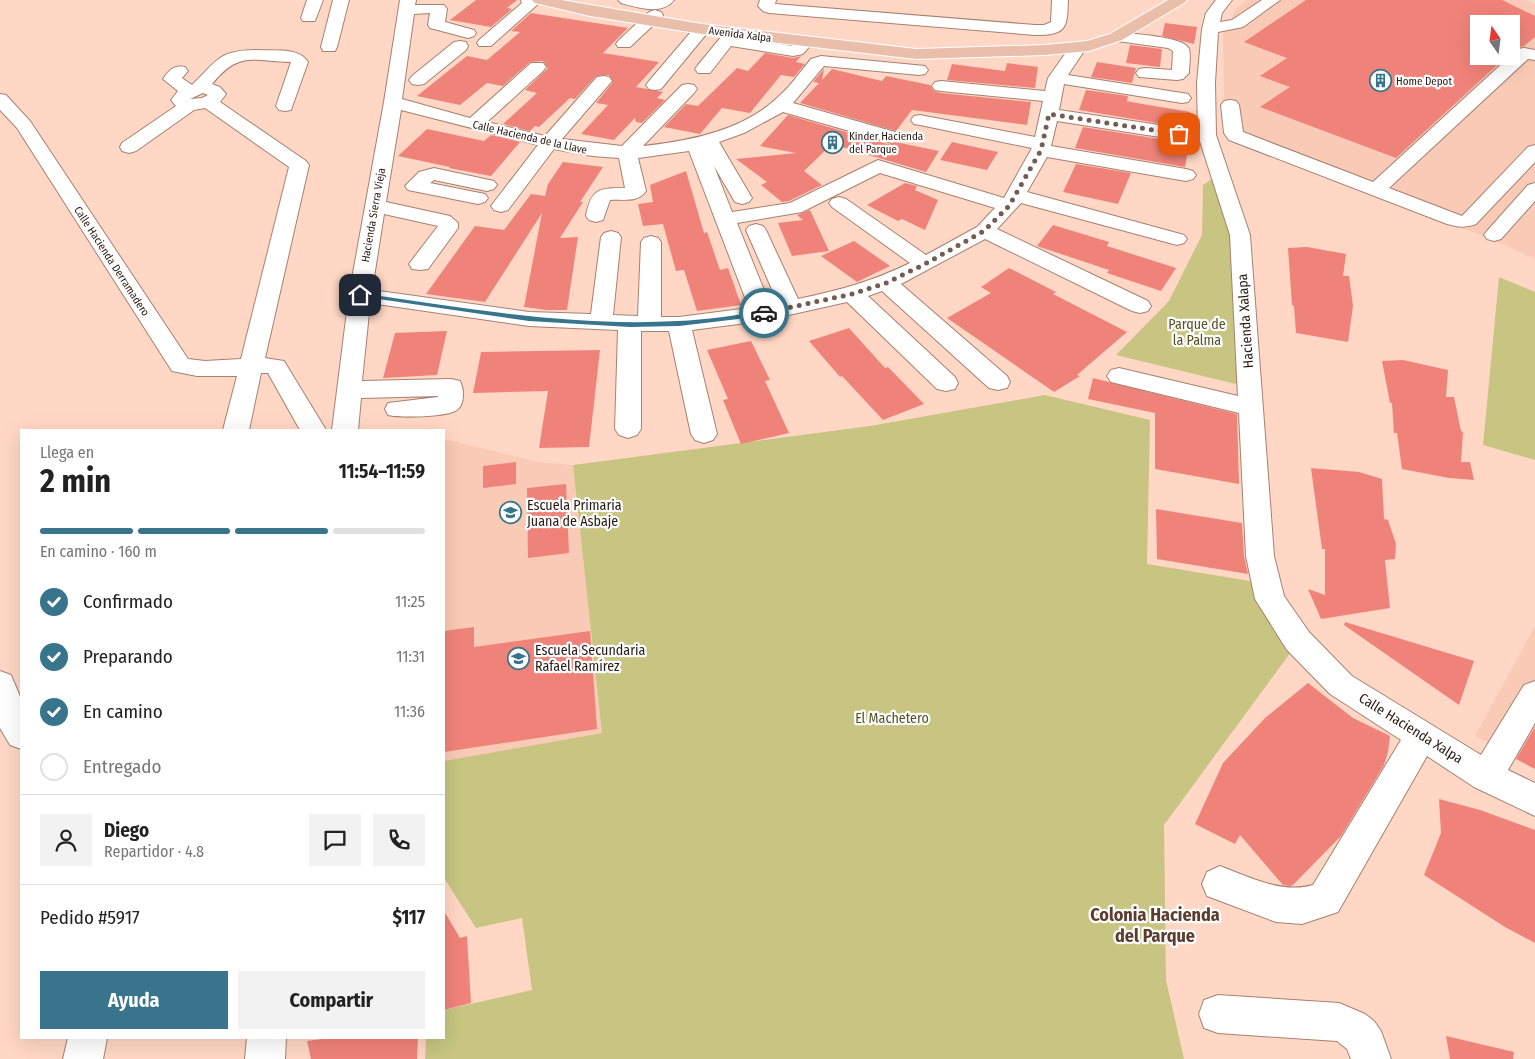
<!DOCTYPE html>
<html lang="es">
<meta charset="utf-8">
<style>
body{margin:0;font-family:"Fira Sans Condensed",sans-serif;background:#f2f2f2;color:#222;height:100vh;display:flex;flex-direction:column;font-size:19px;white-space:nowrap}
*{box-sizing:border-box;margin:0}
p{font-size:16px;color:#767676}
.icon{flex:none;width:28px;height:28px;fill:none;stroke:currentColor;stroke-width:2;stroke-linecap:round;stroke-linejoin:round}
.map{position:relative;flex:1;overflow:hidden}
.sheet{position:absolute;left:20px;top:429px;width:425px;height:610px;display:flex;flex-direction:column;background:#fff;border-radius:0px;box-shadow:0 5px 20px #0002}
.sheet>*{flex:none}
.needle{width:32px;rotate:346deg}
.buttons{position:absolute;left:1470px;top:15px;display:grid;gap:10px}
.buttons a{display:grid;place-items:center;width:50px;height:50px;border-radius:0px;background:#fff;box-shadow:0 5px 20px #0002;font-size:25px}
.pin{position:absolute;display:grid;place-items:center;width:42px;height:42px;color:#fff;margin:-21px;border-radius:10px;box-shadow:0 2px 8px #0006}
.courier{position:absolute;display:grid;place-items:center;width:50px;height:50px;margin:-25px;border:4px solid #38748b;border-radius:50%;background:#fff;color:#222;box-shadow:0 1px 6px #0007}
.head em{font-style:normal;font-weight:700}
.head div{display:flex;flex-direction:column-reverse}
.head{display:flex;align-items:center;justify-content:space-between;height:85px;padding:0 20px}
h1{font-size:32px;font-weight:700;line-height:38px}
.bar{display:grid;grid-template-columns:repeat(4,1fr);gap:8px 5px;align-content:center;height:60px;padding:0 20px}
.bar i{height:6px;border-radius:4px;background:#e0e0e0}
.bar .on{background:#38748b}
.bar p{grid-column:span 4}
.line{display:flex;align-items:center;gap:12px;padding:0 20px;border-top:1px solid #e0e0e0}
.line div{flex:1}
.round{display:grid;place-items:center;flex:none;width:52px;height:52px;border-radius:0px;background:#f2f2f2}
ol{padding:0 20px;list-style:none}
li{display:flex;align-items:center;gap:15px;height:55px}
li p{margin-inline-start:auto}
li .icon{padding:5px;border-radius:50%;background:#38748b;color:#fff;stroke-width:4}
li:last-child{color:#767676}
li i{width:28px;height:28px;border:2px solid #e0e0e0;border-radius:50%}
.cta{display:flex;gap:10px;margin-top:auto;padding:10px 20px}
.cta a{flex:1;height:58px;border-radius:0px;background:#38748b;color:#fff;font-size:20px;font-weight:700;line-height:58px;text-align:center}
.cta a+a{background:#f2f2f2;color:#222}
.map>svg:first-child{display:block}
</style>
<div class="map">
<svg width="1535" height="1059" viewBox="0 0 1535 1059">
<rect width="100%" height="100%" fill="#ffd7c4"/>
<path fill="#f9cab5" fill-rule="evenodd" d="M1247,0H1526L1535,4V259L1498,242L1225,136L1223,35L1236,9ZM1479,24H1511V56H1479Z
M444,439L537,462L573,465L602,733L444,761Z
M1535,626V766L1475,736Z"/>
<path fill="#c7c581" d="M1215,177L1232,241L1240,385L1116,355L1169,301L1202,235L1203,185Z
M1499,277L1535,292V460L1483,445Z
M1045,395L1150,420L1147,564L1262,583L1293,649L1164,825L1166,980L1184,1059H425L426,1038H444V1010L532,990L522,918L476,928L444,878V761L602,733L573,465L870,426Z"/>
<path fill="#f08379" d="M476,0H517L507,8L512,9L491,27L450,20Z
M1306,0H1502L1535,16V37L1524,46L1517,48L1511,53V24H1479V56H1507L1396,158L1260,107L1290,87L1260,76L1287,58L1244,42Z
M531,13L628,28L603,53L659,62L636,87L663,92L657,98L665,100L642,123L636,122L635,118L614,140L581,134L608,105L596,103L613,82L609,75L596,76L575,99L570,98L539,127L535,126L530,131L503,124L537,93L525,90L548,68L543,61L530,62L503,86L487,83L460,105L417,96L467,56L487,60L520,32L511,31Z
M1165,23L1197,27L1194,44L1162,36Z
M1130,45L1162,49L1160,67L1126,63Z
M765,53L793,58L801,56L796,62L805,64L794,77L781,75L750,113L722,108L700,134L664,127L686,104L698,106L737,68L748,71Z
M1097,62L1136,68L1132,83L1091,77Z
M1007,63L1038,67L1035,88L947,80L952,64L1005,71Z
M824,69L822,80L832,69L882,81L886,76L930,85L934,91L941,93L1031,102L1027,125L912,110L896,131L800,103L819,83L813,82Z
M1086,90L1128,96L1127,101L1131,102L1190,112L1187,128L1079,110Z
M788,115L887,144L895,142L939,151L926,172L832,144L804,171L822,185L789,201L782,202L761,185L767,182L736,159L796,153L760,146Z
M1083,127L1179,142L1185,140L1183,149L1188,150L1185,167L1075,148Z
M427,129L484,141L491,135L520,142L491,176L449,168L450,167L398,156Z
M952,142L998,152L987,170L940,160Z
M563,162L603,167L580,202H583L560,238L578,237L567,310H547L524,307L542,213L485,302L426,294L475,226L504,230L531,194L545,196L548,184Z
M1076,164L1131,173L1118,204L1063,192Z
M686,171L704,233L707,232L720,270L728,268L741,305L697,311L684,270L676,271L663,224L643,226L638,204L653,202L650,185Z
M905,183L917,186L915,190L938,200L925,230L902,219L898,221L867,205Z
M810,210L829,251L792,256L778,223L803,220L797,215Z
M1053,225L1109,242L1107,246L1176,268L1161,291L1107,273L1109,270L1037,246Z
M854,241L890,266L857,282L821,256Z
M1307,247L1346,254L1343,276H1349L1353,306L1348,342L1296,333L1294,306L1292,305L1288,248Z
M1009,268L1056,292L1053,294L1127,332L1077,375L1080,376L1054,392L947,318L991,293L981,287Z
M849,328L885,368L888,367L924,404L883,420L842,376L840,377L809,341Z
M447,331L437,375L383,378L395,333Z
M751,341L770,380L765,381L789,433L741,444L723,400L728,399L707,350Z
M600,350L589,447L539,448L548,391L473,393L481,352Z
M1403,360L1448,370L1446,397H1454L1461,431L1463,432L1461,462H1470L1474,480L1449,478L1402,469L1397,433H1394L1392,403H1390L1382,361Z
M1093,378L1237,414L1239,484L1155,469V413L1088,399Z
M516,462V484L483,488V466Z
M1311,468L1359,472L1382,479L1384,519L1388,520L1396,544L1395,559L1385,560L1390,608L1321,619L1308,589L1325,595V549H1322Z
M566,484L569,553L528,558L527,488Z
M1156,509L1242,523L1244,556L1248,574L1157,559Z
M1345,622L1474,661L1459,705L1344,625Z
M474,627V647L590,631L597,729L444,752V631Z
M1308,683L1353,718L1390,736L1388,752L1384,765L1341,836L1293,885L1290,886L1283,885L1240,835L1235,844L1195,824L1223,763L1265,718Z
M1535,727V769L1516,759Z
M1439,799L1480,810L1535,830V943L1505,927L1424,875L1441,833Z
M444,911L460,938L467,936L471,1003L444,1010Z
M1446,1036L1514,1052L1513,1059H1450Z
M330,1038H418L417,1059H311L307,1041Z"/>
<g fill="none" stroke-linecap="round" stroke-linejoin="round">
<defs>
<path id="minor" d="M307,0H323L315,21H303L301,18Z
M333,0H349L337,47L335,51H323L321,47Z
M400,0H416L415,5H444L447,9L445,22L474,30L476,33L474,36L468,38L430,28L428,25L430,13L414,14L402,99L470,118L531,63H543L546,67L543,71L487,122L545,136L597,77L603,76L609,77L612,81L562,139L622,146L682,85L688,84L694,85L697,89L694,93L643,146C690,141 744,130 778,97C791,86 800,72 811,59L821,56L925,66L928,70L925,74L919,75L824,66L793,103L895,132L897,136L895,140L888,142L783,112L744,133L719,142L752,198L749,202L742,204L735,202L714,166L732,212L790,203L878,160L1004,198L1032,148L920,125L914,124L911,120L914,116L920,115L1035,137L1043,101L941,91L935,90L932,86L935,82L941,81L1045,91L1048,78L1072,44H1084L1086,48L1068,75L1182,93L1188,94L1191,98L1188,102L1182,103L1064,84L1059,110L1179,128L1186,130L1188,134L1186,138L1179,140L1057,121L1051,146L1186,169L1193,171L1196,175L1193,179L1186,181L1047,157L1027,192L1184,235L1187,239L1184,243L1177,245L1021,203L997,229L1148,301L1151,306L1148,311L1140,313L1132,311L985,239L901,284L1007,376L1010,382L1007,388L998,390L989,388L882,291L868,296L955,377L958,383L955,389L946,391L937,389L847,302L762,321L692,330L717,434L713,440L704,443L695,440L691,434L669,331H641V429L637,435L628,438L619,435L615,429L618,330L529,326L370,303L362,381L451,379L460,381C464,389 465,404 457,410C448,417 400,418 388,415L385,409L388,403L438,397V396L361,398L358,430H332L349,295L384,102ZM401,110L538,145L491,206L494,210L501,212L508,210L554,149L592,156L619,158L625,188C600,188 591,188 586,216L589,220L596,222L603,220L610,200C623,199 638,203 646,191L638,158L689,151L749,308L679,317H661V242L658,238L651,236L644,238L641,242L638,316L613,315L621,237L618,233L611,231L604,233L601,237L591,314L529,312L372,290L384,214L438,226L409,264L412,269L420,270L428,269L458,228V223L450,216L386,202ZM880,173L995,208L977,227L926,255L846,199L839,197L832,199L829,203L832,207L910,263C871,282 840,290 798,299L766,230L763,226L756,224L749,226L746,230L778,303L770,305L737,223L802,212Z
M521,0H537L538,4L491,46H479L477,43L479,40L522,3Z
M618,0H674C662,16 636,7 621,3Z
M760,0H776L775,4L1035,25H1044L1051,22L1052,0H1068C1067,28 1067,35 1035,35L769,13L763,11L758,6Z
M1216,0H1232L1222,13L1220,22L1232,20L1262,0H1280L1243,27L1218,32L1215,83L1216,135L1250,235L1274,556L1284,596L1309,632L1352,676L1481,755L1524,685L1535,681V723L1508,770L1535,783V816L1474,787L1427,756L1338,912L1302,924L1276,922L1207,896L1202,884L1207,872L1220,866C1249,877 1282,894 1313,885L1401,740L1330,694L1287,650L1255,599L1246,556L1239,413L1111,382L1107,376L1111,370L1119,368L1238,396L1230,235L1198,135L1197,83L1202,29L1206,13Z
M655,10L661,12L663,15L661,18L630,47H618L616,44L618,41L649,12Z
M702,24L708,26L710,29L708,32L661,89L655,90L649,89L646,85L649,81L696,26Z
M1116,32C1129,34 1185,36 1189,49C1191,55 1189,66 1189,73L1183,79L1177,80L1139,77L1136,73L1139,69L1145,68L1172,70L1173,51L1168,48L1110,40L1108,37L1110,34Z
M727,35L792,46C798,39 802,36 811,39L813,42L803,54L793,56L731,46L710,73H698L695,69L698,65L721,37Z
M460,41L466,42L468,46L466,50L424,84L418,85L412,84L409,80L412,76L454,42Z
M1524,48L1535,50V60L1528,59L1389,188L1462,216L1528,147L1535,145V162L1476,224C1465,228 1458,227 1447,224L1229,140L1224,133L1221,105L1224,101L1230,100L1236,101L1239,105L1243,132L1373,182L1518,49Z
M258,50C275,51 299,47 308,62L291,110L285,111L279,110L276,106L291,62C251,61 239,51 212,84L220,87L226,94L220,102L306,161L309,165L265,358L284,361L326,430H300L268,373H261L249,430H223L237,376H197L172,371L17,128L0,110V94L6,95L30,121L188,359L205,361L241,359L289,167L205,108L194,110L136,151L129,153L122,151L120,147L122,143L176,106L171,100L178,91L163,79C169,70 174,65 185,67L188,71L182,78L192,85C218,60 218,50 258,50ZM203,93L208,95L202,98L190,99Z
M434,168L494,181L497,185L494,189L487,191L434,180L430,183L485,194L488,198L485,202L478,204L408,190L405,186L419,172Z
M1535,183V201L1501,239L1494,241L1487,239L1484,235L1487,231L1528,185Z
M0,671L11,675L21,699V749L10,745L0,728Z
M1218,995L1339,1003L1365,1014L1374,1021L1381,1031L1391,1059H1351L1347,1049L1337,1041L1218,1033L1204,1028L1199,1014L1204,1000Z
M68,1038H107L103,1059H63Z
M247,1038H286L285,1059H245Z"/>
<path id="major" d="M532,0H561L702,24L916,49L1045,45L1087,41L1110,34L1168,0H1187L1184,3L1122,40L1089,51L1045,55L916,59L702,34L590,16L535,3Z"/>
</defs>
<use href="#minor" stroke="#a68170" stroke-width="2"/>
<use href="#major" stroke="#fff" stroke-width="2"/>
<use href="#minor" fill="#fff" fill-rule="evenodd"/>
<use href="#major" fill="#e9bfac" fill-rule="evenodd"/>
</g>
<path fill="#38748b" d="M360,293C465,308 571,327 678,321C706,320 736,315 764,311L768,313L764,316L679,326L630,327L529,321L358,296V293Z"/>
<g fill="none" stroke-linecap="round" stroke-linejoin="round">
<path stroke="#735c51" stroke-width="5" stroke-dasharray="0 9" d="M764,313L852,294L886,283L925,264L984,231L1009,206L1041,150L1049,114L1179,134"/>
</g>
<defs>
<symbol id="building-ring" viewBox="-11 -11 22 22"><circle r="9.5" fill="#fff" stroke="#38748b" stroke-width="1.5"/><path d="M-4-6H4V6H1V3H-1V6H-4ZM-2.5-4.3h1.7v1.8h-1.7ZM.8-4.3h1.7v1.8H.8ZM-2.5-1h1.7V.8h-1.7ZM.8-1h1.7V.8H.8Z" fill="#38748b"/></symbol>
<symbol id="school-ring" viewBox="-11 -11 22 22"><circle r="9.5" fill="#fff" stroke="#38748b" stroke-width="1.5"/><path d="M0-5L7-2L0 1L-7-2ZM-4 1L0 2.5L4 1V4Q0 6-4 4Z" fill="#38748b"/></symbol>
</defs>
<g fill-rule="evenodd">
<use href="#building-ring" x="1368" y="68" width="25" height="25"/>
<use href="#building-ring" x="820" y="130" width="25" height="25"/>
<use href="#school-ring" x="498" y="500" width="25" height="25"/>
<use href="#school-ring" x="506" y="646" width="25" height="25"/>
</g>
<g text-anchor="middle" stroke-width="4.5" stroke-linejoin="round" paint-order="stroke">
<g font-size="11" fill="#281a13" stroke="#fff">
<text transform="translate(740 34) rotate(7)" y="4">Avenida Xalpa</text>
<text transform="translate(530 137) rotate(13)" y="4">Calle Hacienda de la Llave</text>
<text transform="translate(373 215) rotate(-80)" y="4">Hacienda Sierra Vieja</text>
<text transform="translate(112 261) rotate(57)" y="4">Calle Hacienda Derramadero</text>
</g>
<g font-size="11" fill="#281a13" stroke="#fff" text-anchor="start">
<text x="1396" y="85">Home Depot</text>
<text x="849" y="140">Kinder Hacienda<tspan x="849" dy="13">del Parque</tspan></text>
</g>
<g font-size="14" fill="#281a13" stroke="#fff">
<text transform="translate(1245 321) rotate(-94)" y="5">Hacienda Xalapa</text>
<text transform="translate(1411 728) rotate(32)" y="5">Calle Hacienda Xalpa</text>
</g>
<g font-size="14" fill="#555325" stroke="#fff">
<text x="1197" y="329">Parque de<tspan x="1197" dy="16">la Palma</tspan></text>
<text x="892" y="723">El Machetero</text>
</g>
<g font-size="14" fill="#281a13" stroke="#fff" text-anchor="start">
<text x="527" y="510">Escuela Primaria<tspan x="527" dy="16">Juana de Asbaje</tspan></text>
<text x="535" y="655">Escuela Secundaria<tspan x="535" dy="16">Rafael Ramírez</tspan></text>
</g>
<g font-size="18" font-weight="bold" fill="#5c3c2d" stroke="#fff">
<text x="1155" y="921">Colonia Hacienda<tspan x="1155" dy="21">del Parque</tspan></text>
</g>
</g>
</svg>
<div class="buttons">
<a><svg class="needle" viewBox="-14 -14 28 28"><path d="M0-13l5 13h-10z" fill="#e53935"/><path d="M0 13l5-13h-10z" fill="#767676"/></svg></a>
</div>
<div class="pin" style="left:1179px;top:134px;background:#ea580c"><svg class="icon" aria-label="bag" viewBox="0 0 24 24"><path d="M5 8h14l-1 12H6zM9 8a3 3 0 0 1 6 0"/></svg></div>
<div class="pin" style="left:360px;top:295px;background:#1f2937"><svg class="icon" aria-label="home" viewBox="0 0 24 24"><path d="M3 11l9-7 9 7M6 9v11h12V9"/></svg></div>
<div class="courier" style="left:764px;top:313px"><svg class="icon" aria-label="car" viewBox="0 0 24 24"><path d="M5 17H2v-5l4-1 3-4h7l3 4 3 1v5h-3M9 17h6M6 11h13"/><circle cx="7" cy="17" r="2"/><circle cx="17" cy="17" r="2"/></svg></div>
<section class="sheet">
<div class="head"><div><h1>2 min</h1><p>Llega en</p></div><em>11:54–11:59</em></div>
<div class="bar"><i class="on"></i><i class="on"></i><i class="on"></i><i></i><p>En camino · 160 m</p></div>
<ol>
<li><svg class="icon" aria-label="check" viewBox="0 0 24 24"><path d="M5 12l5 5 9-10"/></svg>Confirmado<p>11:25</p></li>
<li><svg class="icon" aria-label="check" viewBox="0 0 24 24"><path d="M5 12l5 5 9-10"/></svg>Preparando<p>11:31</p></li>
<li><svg class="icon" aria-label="check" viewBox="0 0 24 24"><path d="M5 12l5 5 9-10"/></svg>En camino<p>11:36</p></li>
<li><i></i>Entregado</li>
</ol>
<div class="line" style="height:90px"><a class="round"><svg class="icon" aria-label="person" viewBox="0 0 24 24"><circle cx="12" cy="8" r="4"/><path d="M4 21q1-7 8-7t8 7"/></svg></a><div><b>Diego</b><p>Repartidor · 4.8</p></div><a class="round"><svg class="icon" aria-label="chat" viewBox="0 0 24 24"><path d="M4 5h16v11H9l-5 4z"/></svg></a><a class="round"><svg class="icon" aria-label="phone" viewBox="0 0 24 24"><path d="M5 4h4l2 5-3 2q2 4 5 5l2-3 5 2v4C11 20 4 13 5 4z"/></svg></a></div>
<div class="line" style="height:65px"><div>Pedido #5917</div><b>$117</b></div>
<div class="cta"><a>Ayuda</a><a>Compartir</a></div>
</section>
</div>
